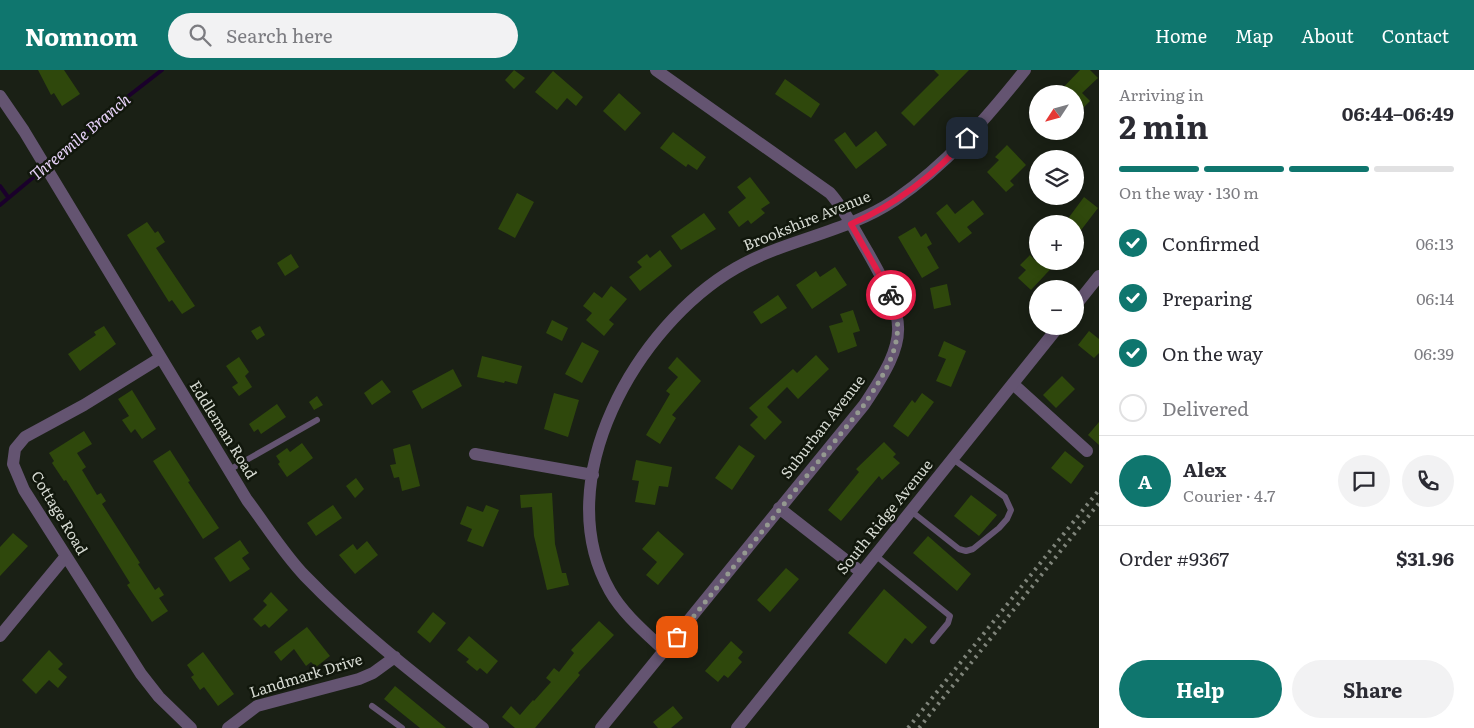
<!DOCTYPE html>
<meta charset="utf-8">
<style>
body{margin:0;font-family:Literata,serif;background:#f2f2f3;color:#2b2b33;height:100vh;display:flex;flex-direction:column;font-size:19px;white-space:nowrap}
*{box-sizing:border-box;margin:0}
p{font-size:16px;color:#7c7c81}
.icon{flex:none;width:28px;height:28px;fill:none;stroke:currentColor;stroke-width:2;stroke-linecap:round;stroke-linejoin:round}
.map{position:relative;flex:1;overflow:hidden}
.sheet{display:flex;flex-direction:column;background:#fff;width:375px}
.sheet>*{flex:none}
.needle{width:32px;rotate:234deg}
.buttons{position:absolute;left:1029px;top:15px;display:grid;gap:10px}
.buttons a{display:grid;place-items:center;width:55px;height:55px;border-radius:50%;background:#fff;box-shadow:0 2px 12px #0003;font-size:25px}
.pin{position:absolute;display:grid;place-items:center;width:42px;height:42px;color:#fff;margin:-21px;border-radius:10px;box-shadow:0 2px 8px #0006}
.courier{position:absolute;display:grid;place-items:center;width:50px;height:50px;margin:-25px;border:4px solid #e11d48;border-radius:50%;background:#fff;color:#222;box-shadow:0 1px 6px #0007}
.headline em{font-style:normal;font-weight:700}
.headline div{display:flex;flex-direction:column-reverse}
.headline{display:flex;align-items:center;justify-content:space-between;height:85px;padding:0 20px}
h1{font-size:32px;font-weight:700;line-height:38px}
.bar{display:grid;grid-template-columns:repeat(4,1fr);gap:8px 5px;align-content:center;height:60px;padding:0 20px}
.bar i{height:6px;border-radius:4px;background:#e1e1e2}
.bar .current{background:#0f766e}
.bar p{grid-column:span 4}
.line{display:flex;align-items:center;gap:12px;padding:0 20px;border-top:1px solid #e1e1e2}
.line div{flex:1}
.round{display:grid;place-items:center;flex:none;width:52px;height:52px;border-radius:26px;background:#f2f2f3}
ol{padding:0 20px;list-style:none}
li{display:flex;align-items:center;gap:15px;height:55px}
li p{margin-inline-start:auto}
li .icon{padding:5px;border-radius:50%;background:#0f766e;color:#fff;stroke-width:4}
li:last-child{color:#7c7c81}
li i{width:28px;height:28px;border:2px solid #e1e1e2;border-radius:50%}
.primary-button{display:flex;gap:10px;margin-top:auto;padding:10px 20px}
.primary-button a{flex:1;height:58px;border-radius:30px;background:#0f766e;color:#fff;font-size:20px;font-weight:700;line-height:58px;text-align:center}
.primary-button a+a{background:#f2f2f3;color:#2b2b33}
header{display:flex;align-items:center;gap:30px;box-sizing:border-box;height:70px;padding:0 25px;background:#0f766e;color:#fff}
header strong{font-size:24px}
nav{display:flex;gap:28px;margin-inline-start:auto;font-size:18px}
.search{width:350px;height:45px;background:#f2f2f3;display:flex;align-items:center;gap:12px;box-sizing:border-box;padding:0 18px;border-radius:28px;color:#7c7c81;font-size:19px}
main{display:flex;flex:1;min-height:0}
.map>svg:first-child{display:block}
</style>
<header>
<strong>Nomnom</strong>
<div class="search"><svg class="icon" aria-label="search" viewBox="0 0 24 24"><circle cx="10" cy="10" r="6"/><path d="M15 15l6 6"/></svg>Search here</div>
<nav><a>Home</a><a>Map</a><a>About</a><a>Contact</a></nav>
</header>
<main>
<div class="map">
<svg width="1099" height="658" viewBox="0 0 1099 658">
<rect width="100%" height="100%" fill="#1a2015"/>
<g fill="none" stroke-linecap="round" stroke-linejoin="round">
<path stroke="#1a002b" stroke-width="4" d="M0,116L8,127
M0,135L77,71L99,49L162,0"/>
</g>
<path fill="#2f480c" d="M38,0H64L80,24L62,36L54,23L51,25Z
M514,0L525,8L514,19L505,10Z
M934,0H969L914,56L901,43L939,5Z
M1080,0H1090L1098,8L1082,23L1090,31L1075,46V24H1057Z
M553,1L583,27L576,36L567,28L557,40L535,22Z
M785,9L820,34L811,48L775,24Z
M619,23L641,43L625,61L603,41Z
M876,61L887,75L856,99L834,70L845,62L856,77Z
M673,62L706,87L697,100L688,94L686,97L660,78Z
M1007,75L1026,95L1010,111L1014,115L1006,122L987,102L999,90L995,87Z
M750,107L770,133L761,139L765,143L751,154L748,150L739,157L728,142L746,128L737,117Z
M517,123L534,132L515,168L498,159Z
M1084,127L1098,138L1075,168V154H1064Z
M973,130L984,144L967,157L972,163L959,173L936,143L947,134L955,144Z
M704,143L716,159L681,180L671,166Z
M147,152L155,163L158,161L165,172L156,178L195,236L182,244L172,230L169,232L127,165Z
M915,157L921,167L926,163L932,174L927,177L939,198L922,208L898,167Z
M660,180L672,196L640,221L629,207L642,197L637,192L647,184L650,188Z
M291,184L299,197L285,206L277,193Z
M1030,185L1036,191H1058L1031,220L1018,208L1026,200L1020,195Z
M835,197L847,215L812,239L796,215L816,201L820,207Z
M947,214L951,235L934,239L930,218Z
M611,216L627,229L609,250L614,254L604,266L586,250L592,243L583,236L594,222L602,228Z
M778,225L787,238L761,254L753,242Z
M853,240L860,261L853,263L857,276L838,283L829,256L843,252L840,244Z
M552,250L568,258L562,271L546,263Z
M104,256L116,274L80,301L68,284L96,265L94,262Z
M260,256L265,265L257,270L251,261Z
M1089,261L1099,269V283L1094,288L1078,275Z
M944,271L966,281L951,317L936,311L946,289L938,286Z
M582,272L599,281L582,313L565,304Z
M816,285L829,299L798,329L787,317L767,337L782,352L765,370L750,355L758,347L749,338L793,299L797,303Z
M482,286L522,296L517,314L505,311L504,313L477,307Z
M239,287L249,302L245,306L252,317L239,326L232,317L238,313L226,296Z
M677,287L701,311L672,345L676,348L660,374L646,365L670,324L666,321L678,307L668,298Z
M453,299L462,316L422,339L412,321Z
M1062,306L1075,319L1056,338L1043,325Z
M382,310L391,322L372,335L364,323Z
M132,320L156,359L142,369L135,359L131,363L122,350L129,346L118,329Z
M554,323L579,330L568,367L544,359Z
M922,323L934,332L908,367L893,356L912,330L915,333Z
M317,326L323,335L314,340L309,332Z
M277,334L286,347L261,364L258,359L254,362L249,354Z
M1099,352V375L1088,365Z
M84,361L92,374L77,383L86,397L82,400L97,425L101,423L106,431L102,434L140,493L138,494L155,520L159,517L164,525L159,528L168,541L152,552L127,515L130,513L66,410L64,411L52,393L54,391L49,383Z
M884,372L896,384L893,387L900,393L882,410L879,406L841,451L828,440L859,402L856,399Z
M302,373L313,388L287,407L278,394L280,392L276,386L287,378L290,382Z
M410,374L420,416L402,421L399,407L394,408L390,395L396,394L393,379Z
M739,375L755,386L732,420L715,408Z
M170,380L190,411L188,412L219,458L203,469L153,391Z
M1065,381L1084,396L1071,414L1051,398Z
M636,390L672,397L668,417L659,416L655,435L635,432L639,411L632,410Z
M356,408L364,419L355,428L346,416Z
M552,423L555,474L562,503H566L569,515L547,520L534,466L532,437L521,438L520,425Z
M971,425L997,445L979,466L954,446Z
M333,435L342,448L316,466L307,453Z
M486,435L499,440L483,477L467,471L472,459L460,454L467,436L483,442Z
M658,461L684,484L658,515L646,505L657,492L642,479Z
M13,463L28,476L0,506V477Z
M928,466L971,504L957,521L913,483Z
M240,470L249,483L242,488L250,499L230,512L214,488Z
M367,471L378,485L355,504L339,485L353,474L357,480Z
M786,498L799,509L770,542L757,530Z
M884,519L927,557L912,574L905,568L886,594L848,563Z
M271,522L288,540L269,558L265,554L261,557L253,549L267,535L263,531Z
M433,542L446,553L430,573L417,562Z
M599,551L614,565L578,603L580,605L535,658H515L502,647L511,636L520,645L533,630L534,631L551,612L546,608L554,598L559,602L574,583L571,580Z
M307,557L330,586L316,597L311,592L306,596L294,579L281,591L274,582Z
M469,566L498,591L487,604L480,598L477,601L466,592L469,589L457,580Z
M731,571L743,582L738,588L742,592L728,608L724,605L718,612L705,601Z
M49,580L63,594L58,599L67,607L58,618L49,610L36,624L22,610Z
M203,582L234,624L218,636L204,617L200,620L191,607L194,605L187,595Z
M395,616L446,658H420L384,629Z
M673,636L683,648L671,658H658L653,652Z"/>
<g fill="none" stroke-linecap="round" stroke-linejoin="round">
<path stroke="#645471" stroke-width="6" d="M229,400L317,350
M911,441L959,479L966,481L973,479L999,458L1007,449L1011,440L1005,427L953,389
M875,485L950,546L948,553L933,571
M372,636L402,658"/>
<path stroke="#645471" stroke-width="12" d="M0,26L24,61L247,430C266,455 283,483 305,506C359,562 422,610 483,658
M160,288L84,335L25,367L15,379L13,394L24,420L141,604L159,627L191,658
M1013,314L1087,381
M475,384L593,405
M779,438L861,502
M0,566L66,486
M665,581C646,563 623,544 610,521C547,411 637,255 736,198C786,169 846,163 895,130C946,95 986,49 1025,0
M228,658L257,636L359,609L373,603L395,587
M601,658L864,335C910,266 908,253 867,181C855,161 845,140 830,123L656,0"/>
<path stroke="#645471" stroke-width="12" d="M1075,236L1099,206
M737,658L1059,256"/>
<path stroke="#7f847a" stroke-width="4" stroke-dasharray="2.5 5" stroke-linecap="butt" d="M908,658L1099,420
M919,658L1099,433"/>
</g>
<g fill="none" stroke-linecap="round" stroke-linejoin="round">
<path stroke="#949990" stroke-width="5" stroke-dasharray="0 9" d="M677,567L864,335C887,300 909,268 891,225"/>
<path stroke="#e11d48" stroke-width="6" d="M891,225L851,154C895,135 936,104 967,68"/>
</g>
<g text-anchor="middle" stroke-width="5" stroke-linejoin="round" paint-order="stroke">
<g font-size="15" fill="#d6dad2" stroke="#11170c">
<text transform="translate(807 151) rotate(-22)" y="5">Brookshire Avenue</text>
<text transform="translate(823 357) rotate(-52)" y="5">Suburban Avenue</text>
<text transform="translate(223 360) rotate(58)" y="5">Eddleman Road</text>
<text transform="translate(59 443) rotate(59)" y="5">Cottage Road</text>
<text transform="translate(885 447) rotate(-51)" y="5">South Ridge Avenue</text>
<text transform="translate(306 606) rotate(-17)" y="5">Landmark Drive</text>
</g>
<g font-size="16" font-style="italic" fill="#e8d3fa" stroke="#11170c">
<text transform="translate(80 67) rotate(-40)" y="6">Threemile Branch</text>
</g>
</g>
</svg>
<div class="buttons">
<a><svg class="needle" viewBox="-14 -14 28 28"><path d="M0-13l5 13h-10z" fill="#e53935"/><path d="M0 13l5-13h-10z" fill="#7c7c81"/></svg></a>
<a><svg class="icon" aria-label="layers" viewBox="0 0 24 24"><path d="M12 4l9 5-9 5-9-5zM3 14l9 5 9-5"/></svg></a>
<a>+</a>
<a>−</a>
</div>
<div class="pin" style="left:677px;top:567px;background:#ea580c"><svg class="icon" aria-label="bag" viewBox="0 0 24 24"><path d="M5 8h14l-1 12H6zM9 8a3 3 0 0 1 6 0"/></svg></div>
<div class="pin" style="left:967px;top:68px;background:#1f2937"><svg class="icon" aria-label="home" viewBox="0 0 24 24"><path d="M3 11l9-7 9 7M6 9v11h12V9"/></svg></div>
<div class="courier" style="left:891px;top:225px"><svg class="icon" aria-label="bike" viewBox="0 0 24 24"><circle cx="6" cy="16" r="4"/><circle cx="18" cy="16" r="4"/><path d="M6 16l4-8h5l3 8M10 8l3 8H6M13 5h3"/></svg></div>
</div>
<section class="sheet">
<div class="headline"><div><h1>2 min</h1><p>Arriving in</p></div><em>06:44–06:49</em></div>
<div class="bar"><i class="current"></i><i class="current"></i><i class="current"></i><i></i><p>On the way · 130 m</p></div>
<ol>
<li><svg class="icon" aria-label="check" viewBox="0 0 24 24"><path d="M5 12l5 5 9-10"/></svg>Confirmed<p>06:13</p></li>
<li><svg class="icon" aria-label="check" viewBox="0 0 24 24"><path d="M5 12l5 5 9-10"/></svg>Preparing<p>06:14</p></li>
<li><svg class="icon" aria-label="check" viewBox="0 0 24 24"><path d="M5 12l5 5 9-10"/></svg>On the way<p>06:39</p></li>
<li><i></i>Delivered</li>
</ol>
<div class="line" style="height:90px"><b class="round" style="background:#0f766e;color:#fff">A</b><div><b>Alex</b><p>Courier · 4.7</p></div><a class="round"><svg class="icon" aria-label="chat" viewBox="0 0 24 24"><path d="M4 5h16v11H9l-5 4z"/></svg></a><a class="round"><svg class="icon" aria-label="phone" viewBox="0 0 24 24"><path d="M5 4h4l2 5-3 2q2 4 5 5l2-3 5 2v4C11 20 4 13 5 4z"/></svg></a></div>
<div class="line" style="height:65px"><div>Order #9367</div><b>$31.96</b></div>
<div class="primary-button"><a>Help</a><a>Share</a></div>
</section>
</main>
